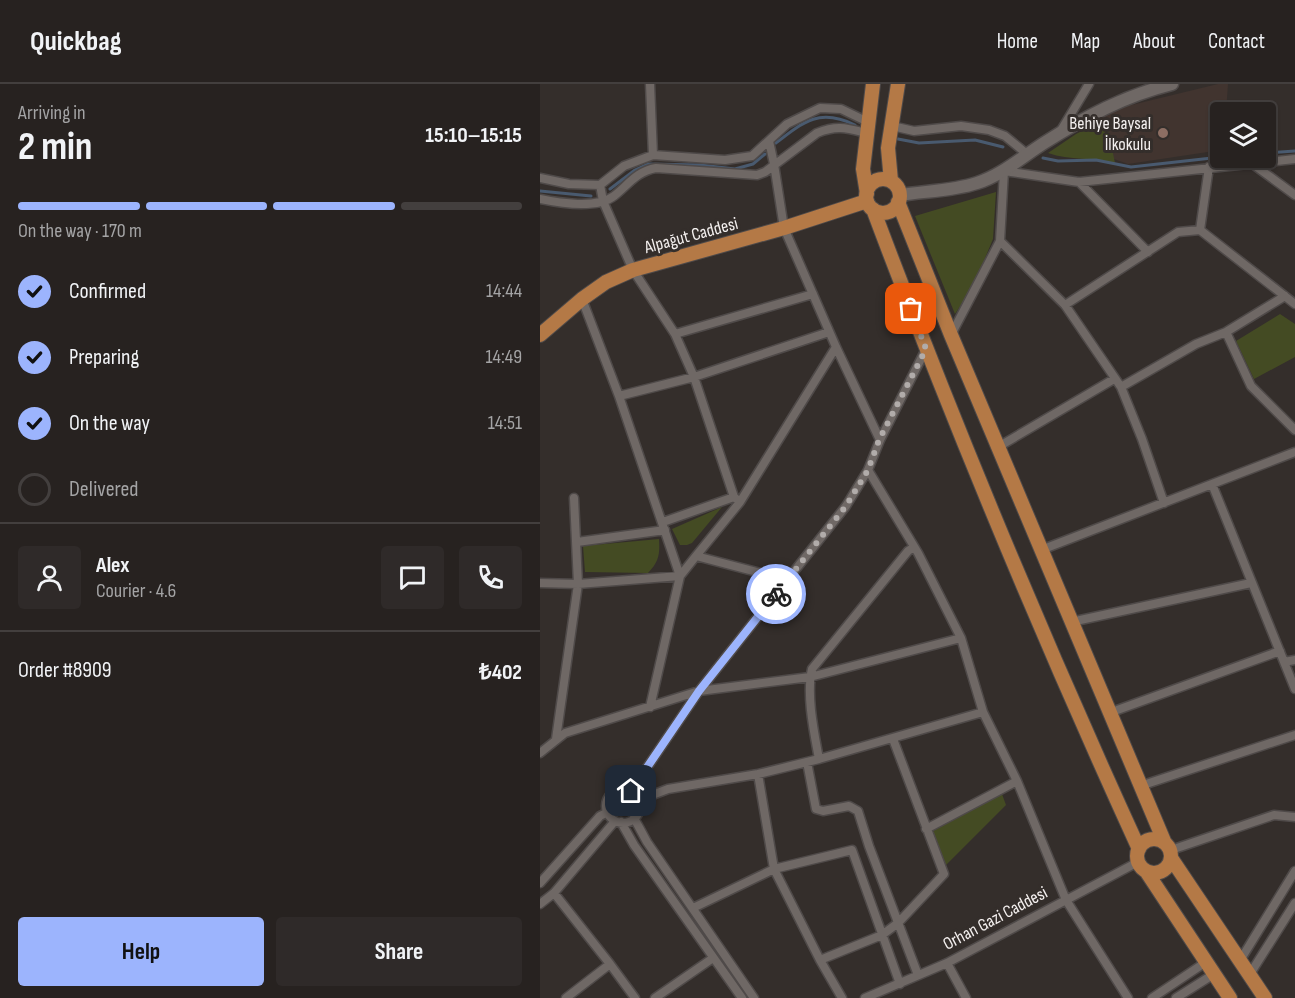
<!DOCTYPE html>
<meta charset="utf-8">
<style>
body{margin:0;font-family:"Sofia Sans Condensed",sans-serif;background:#2f2a29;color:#f1f3f6;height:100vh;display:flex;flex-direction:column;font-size:22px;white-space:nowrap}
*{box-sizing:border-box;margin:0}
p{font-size:20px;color:#a4a4a5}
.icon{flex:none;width:33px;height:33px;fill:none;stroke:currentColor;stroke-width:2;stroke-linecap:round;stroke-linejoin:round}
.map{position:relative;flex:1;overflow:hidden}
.details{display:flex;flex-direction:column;background:#272220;width:540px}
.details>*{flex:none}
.buttons{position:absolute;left:670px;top:18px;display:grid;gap:12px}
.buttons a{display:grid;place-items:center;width:66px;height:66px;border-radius:6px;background:#272220;box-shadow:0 2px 4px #0004,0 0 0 2px #433f3e;font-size:30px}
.pin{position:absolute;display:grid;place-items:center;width:51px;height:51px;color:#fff;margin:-26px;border-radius:12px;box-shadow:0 3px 9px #0006}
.courier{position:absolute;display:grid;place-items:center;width:60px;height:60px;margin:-30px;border:4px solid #9cb4fd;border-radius:50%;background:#fff;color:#222;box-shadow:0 2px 8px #0007}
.summary em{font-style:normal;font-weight:700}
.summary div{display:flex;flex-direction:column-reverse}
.summary{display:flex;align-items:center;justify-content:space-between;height:102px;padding:0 18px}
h1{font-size:39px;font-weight:700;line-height:45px}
.bar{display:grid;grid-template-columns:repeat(4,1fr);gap:9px 6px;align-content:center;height:72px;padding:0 18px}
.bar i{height:8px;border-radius:4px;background:#433f3e}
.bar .selected{background:#9cb4fd}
.bar p{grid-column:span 4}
.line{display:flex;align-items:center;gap:15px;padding:0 18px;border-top:2px solid #433f3e}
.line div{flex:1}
.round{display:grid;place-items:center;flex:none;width:63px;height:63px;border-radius:6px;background:#2f2a29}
ol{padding:0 18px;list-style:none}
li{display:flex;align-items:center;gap:18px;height:66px}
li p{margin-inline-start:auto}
li .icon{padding:6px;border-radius:50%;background:#9cb4fd;color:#111;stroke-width:4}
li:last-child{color:#a4a4a5}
li i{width:33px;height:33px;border:3px solid #433f3e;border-radius:50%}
.button{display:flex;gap:12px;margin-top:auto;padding:12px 18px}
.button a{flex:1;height:69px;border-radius:6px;background:#9cb4fd;color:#111;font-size:24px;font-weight:700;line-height:69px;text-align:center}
.button a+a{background:#2f2a29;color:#f1f3f6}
header{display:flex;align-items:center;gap:36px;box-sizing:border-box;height:84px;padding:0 30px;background:#272220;border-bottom:2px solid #433f3e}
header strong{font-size:28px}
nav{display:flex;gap:33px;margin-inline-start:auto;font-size:21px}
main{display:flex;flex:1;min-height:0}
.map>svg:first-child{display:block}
</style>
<header>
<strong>Quickbag</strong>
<nav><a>Home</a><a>Map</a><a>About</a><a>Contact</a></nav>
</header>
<main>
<section class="details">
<div class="summary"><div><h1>2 min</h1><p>Arriving in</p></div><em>15:10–15:15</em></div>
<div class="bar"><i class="selected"></i><i class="selected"></i><i class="selected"></i><i></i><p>On the way · 170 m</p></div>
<ol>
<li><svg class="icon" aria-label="check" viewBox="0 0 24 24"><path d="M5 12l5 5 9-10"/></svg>Confirmed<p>14:44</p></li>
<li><svg class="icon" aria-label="check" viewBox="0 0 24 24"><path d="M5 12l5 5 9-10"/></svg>Preparing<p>14:49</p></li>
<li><svg class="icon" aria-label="check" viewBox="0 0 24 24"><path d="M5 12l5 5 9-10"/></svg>On the way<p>14:51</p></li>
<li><i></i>Delivered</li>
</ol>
<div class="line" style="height:108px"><a class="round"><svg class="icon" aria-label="person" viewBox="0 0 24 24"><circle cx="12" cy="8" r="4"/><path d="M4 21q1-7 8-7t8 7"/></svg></a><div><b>Alex</b><p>Courier · 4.6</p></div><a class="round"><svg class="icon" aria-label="chat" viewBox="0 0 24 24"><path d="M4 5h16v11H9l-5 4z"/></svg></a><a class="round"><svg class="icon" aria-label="phone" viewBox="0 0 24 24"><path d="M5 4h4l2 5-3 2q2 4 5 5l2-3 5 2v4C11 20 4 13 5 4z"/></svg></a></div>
<div class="line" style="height:78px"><div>Order #8909</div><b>₺402</b></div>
<div class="button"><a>Help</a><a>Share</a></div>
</section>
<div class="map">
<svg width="755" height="914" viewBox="0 0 755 914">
<rect width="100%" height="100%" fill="#342e2b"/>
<path fill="#41342f" d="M678,0H688L686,28H681V66L588,80L571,74L562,31L571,26Z"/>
<path fill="#444b23" d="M566,35L575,79C552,73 530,77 508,69L536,50Z
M456,108L453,155L433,203L415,230L375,132Z
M740,230L755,240V273L714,295L696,257Z
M182,423L152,459L147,461H140L132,445Z
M119,455C120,470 119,478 108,489L45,488L43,462Z
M462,710L466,721L406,781L393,747Z"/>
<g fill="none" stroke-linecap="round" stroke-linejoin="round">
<path stroke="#495a6f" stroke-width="3" d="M358,55L379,59L435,56L463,63
M236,59C264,37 280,24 315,41
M726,69L755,67
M503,74L518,77L556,76L591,83L681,73
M70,105L95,86L108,80L160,81L195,85L213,80L225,70
M0,107L51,112"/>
<defs>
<path id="street" d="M110,0L113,71
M352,42L374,47L421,42L449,46L465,52L487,70
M520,48L549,0
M229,57L234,80L244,144L296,263L340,356
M710,78L755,111
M0,94L29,100L60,101L84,82L113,71L185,76L212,72L247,40L280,24L301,25L328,38
M539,98L608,168
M60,101L63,117L93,186L135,250L154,293L194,413L200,418
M0,115C19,119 57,125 74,112C88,101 97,87 116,84L217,91L225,88L277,49C297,41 306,44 326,49
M660,146L669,83
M460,157L525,221L581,303L602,355L624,419
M525,221L638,148L660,146L755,220
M686,248L711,302L755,346
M135,250L273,210
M411,251L460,157L464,87L539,98L755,75
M581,303L656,260L686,248L745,212
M79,312L154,293L289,248
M458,363L574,295
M328,386L378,469L421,554L443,628L477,697L526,816L588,914
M672,400L755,605
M123,438L194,413
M37,458L125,446
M501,466L755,368
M156,472L200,418L296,263
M0,499L38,500L34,414
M531,538L711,499
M744,578L755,576
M110,623L140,492L156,472L247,496
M569,629L740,567
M16,655L38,500L140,492L79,312L42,215
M0,669L25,649L159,607L270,593L421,554
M279,675C274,648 266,611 272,585L368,467L374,463
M267,678L276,725L283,727L309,722L318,727L329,762L378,891
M218,690L234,785L280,876L302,914
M600,702L755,651
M66 722a17 17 0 1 1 34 0a17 17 0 1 1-34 0Z
M91,707L159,607L306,422L328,386L340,356L386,265
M99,716L128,705L218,690L279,675L443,628
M94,734L107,758L214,914
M81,738L94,761L202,914
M386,745L477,697
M631,766L734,731L755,733
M0,799L60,732L68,728
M14,809L70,880L26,914
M0,820L14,809L75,737
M153,824L234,785L312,766L360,900
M701,875L755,787
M280,876L342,851L358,839L404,790L353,655
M407,879L426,914
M70,880L95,914
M710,890L755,819
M115,914L173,874
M325,914L407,879L598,778
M612,914L666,878
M636,914L674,890"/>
<path id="secondary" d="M360,111C385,107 413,107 437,99C462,91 482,73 504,59C545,33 584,12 632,0"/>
<path id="primary" d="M326 112a17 17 0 1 1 34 0a17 17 0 1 1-34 0Z
M351,97L348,64L358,0
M327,110L323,85L333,0
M358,118L411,251L624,757
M333,125C414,341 503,555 599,765
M0,251L42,215L66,198L93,186L244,144L327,117
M597 772a17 17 0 1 1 34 0a17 17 0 1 1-34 0Z
M631,774L725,914
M606,787L690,914"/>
</defs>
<use href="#street" stroke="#4f4a49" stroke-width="11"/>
<use href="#secondary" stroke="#4f4a49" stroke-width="15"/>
<use href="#primary" stroke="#4f4a49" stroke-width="16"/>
<use href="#street" stroke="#6f6865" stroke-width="8"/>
<use href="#secondary" stroke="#6f6865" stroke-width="12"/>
<use href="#primary" stroke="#b47946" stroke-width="14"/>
</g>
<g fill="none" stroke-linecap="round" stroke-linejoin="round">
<path stroke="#b1acaa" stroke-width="6" stroke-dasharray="0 10.8" d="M236,510L306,422L328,386L339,356L386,265L371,225"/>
<path stroke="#9cb4fd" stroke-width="8" d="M91,707L159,607L236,510"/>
</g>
<circle fill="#8d6e63" stroke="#342e2b" stroke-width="2" cx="623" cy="49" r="6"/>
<g text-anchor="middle" stroke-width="6" stroke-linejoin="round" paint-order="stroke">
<g font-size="18" fill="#f4f0ef" stroke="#342e2b" text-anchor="end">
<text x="611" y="45">Behiye Baysal<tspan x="611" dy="21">İlkokulu</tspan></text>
</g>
<g font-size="18" fill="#f4f0ef" stroke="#342e2b">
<text transform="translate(151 151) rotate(-15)" y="6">Alpağut Caddesi</text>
<text transform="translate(455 834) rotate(-28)" y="6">Orhan Gazi Caddesi</text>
</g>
</g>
</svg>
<div class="buttons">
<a><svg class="icon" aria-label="layers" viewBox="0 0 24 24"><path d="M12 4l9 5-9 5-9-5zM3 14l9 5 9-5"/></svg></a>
</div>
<div class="pin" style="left:371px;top:225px;background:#ea580c"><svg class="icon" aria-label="bag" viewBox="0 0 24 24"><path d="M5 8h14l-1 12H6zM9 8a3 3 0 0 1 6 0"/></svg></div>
<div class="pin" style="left:91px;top:707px;background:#1f2937"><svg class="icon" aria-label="home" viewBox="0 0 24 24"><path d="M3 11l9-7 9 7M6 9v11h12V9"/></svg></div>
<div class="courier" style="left:236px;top:510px"><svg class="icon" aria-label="bike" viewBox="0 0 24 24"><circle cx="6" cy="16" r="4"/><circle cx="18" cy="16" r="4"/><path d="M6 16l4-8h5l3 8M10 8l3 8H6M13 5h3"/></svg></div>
</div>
</main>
